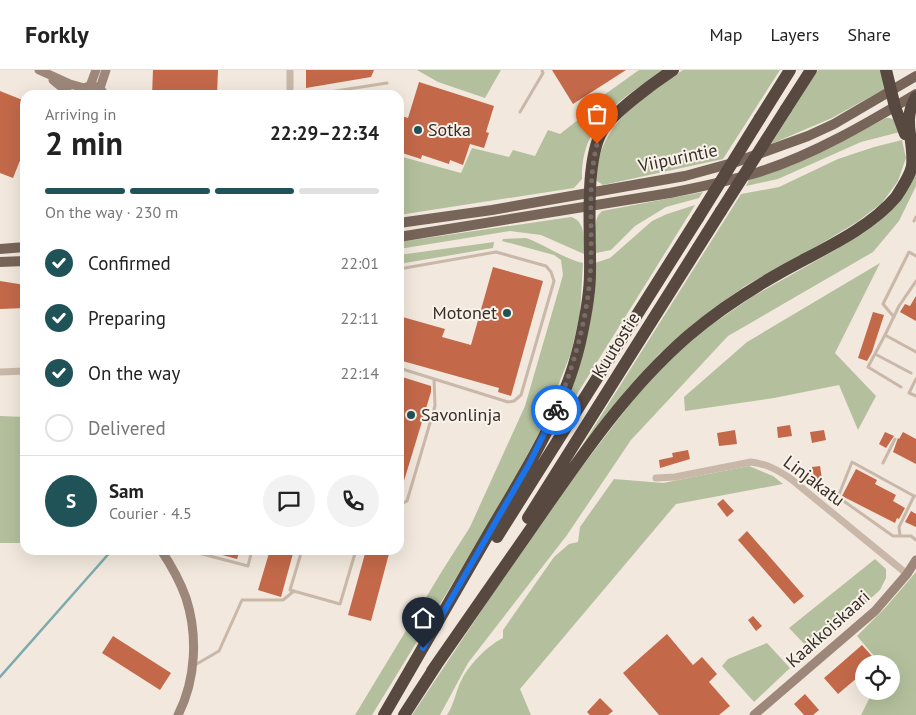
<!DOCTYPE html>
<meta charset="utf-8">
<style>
body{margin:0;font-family:"PT Sans",sans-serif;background:#f2f2f2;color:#222;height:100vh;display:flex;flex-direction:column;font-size:19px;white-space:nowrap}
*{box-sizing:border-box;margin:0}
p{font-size:16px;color:#767676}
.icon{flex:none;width:28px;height:28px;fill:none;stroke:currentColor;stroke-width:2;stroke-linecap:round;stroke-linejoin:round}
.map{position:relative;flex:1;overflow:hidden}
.sheet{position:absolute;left:20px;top:20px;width:384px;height:465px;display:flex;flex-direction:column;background:#fff;border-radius:15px;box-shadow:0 5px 20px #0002}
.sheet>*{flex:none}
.controls{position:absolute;left:855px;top:585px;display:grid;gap:10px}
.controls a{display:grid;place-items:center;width:45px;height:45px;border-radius:50%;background:#fff;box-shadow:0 5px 20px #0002;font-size:25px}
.pin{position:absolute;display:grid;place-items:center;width:42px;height:42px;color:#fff;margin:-51px -21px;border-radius:50% 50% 50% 0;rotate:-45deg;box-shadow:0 0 5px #0007}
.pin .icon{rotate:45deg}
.courier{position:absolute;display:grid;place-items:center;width:50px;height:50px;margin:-25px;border:4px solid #1a73e8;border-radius:50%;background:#fff;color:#222;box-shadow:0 1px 6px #0007}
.summary em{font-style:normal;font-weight:700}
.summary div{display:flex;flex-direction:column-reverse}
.summary{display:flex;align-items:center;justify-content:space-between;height:85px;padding:0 25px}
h1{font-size:32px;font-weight:700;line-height:38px}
.bar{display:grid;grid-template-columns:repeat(4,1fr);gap:8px 5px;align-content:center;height:60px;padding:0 25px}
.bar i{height:6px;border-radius:4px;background:#e0e0e0}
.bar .active{background:#1f5357}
.bar p{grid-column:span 4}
.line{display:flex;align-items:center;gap:12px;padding:0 25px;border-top:1px solid #e0e0e0}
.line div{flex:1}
.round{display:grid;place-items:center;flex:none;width:52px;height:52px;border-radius:26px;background:#f2f2f2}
ol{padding:0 25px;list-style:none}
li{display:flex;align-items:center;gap:15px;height:55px}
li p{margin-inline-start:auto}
li .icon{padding:5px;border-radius:50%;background:#1f5357;color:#fff;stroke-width:4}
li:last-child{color:#767676}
li i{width:28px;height:28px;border:2px solid #e0e0e0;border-radius:50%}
header{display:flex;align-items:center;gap:30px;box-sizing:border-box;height:70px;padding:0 25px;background:#fff;border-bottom:1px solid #e0e0e0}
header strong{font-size:24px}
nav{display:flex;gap:28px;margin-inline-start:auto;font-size:18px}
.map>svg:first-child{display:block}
</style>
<header>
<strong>Forkly</strong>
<nav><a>Map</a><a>Layers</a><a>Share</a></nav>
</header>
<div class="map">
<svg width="916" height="645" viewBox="0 0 916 645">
<rect width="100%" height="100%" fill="#f2e8dd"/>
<path fill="#b4c09d" d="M417,0H501L485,28L438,12Z
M639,0H664C622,29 581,51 582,109L574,118L399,145V86L461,103L472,78L509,87L513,80L535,86L548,60L560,64L597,35L604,25Z
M683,0H780L723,89L603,115L597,111C597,104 597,95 599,88C610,47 649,23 683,0Z
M818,0H882L886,18L832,48L771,74Z
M886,48C896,47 897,54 900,62L861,72L778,109L746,116L749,110L792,95L836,75Z
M902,70L906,88L898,111L882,133L857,152L809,181L745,216L698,250L659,284L628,318L580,379L741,124L779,117L838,89L874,77Z
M916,104V116L899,151L873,182L728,266L631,370L567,465L468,593L440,645H412L545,445L633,330L665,295L695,266L752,227L837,179Z
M703,122L699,128L666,137L635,156L611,180L596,183C596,171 591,150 602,141Z
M695,135L544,377L557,349L595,193L610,188L652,151L667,144Z
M571,147C586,151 584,171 584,184L541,165L510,161L399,179V172Z
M526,168C546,175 564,189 583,193L580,244L571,283L540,361L500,436L372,645H355L442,501L470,457L525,336L563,205L561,190L554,185L502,171L503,169Z
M494,172L493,178L399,194V185Z
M880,193L835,283L876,326L858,360L839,315L774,328L685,341L684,327L747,272Z
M0,346L25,347V473H0Z
M749,396L773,406L783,414L676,434L520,619L531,645H447C454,635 456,620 462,609C469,595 488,575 503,568V560L554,487L569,474L578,472L580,457L614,409L663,413Z
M875,489L886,499V508L880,520L812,582L789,558Z
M916,502V645H861L873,621H891V594H881L857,566L885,538Z
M767,573L790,598L754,632L722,596L728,589Z"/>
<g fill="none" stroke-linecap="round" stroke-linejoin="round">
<path stroke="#7cabae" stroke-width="2.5" d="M0,607L112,480"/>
</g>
<path fill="#c3694a" d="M153,0H218L217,25H152Z
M306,0H374L371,7L306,18Z
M552,0H626L573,34Z
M419,12L494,36L486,62L489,63L484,78L470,74L463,95L450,90L449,94L422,85L421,89L399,82V45L408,48Z
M0,21L25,31V78L13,108L0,103Z
M493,197L543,211L511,326L498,322L499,318L399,290V246L445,259L442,267L471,275Z
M0,211L25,215V238L0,239Z
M916,226V251L900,242L905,234L910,236Z
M873,242L884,245L872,282L867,291L858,288Z
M399,306L431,316V322L400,424H399Z
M790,355L792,366L778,368L777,357Z
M735,360L737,374L719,376L717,363Z
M824,360L826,370L812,373L810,362Z
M885,362L894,366L886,378L879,374Z
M903,362L916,369V394L893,382L898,368L899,369Z
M688,380L690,389L660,398L659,390L673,387L672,383Z
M820,396L822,409L815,411L812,397Z
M856,399L877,410L875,414L896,425L893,431L905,438L899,449L897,448L895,453L842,426Z
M723,429L734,441L727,447L717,434Z
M911,441L916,444V457L905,452Z
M747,461L804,526L794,534L738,470Z
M211,480H240L237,489L211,482Z
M270,480H294L281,527L258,520Z
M366,480H390L371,551L348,545Z
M753,546L762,556L756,561L748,550Z
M667,564L693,595L702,587L717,604L709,612L730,636L719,645H659L623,603Z
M113,566L171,603L160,620L102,583Z
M862,575L879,594H864V602L838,624L824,608Z
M805,624L819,640L813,645H804L794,634Z
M600,628L613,641L608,645H590L587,642Z"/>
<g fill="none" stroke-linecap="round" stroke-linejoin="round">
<path stroke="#c9b8a9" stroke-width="3" d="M310,25L387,13
M520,42L543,3L542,0
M914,151L916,147
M399,199L496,182L546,196L551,202L554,211L521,325L514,331L508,332L399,298
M916,211L899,236L885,265L916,282
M894,247L883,234L909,182L916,186
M885,265L868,297L901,317
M875,284L911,303
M916,309L909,323L916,326
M883,393L895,369
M916,426H914L852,392L838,427L893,466H911L916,470
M399,435L407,431L435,336L434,309
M900,466L899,457L914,426
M187,480L248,496L252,480
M302,480L290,520L340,534L356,480
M195,595L219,581L242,530H283L294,521"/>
<path stroke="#c9b8a9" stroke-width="7" d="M290,25V0
M0,302L25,301
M656,408L675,407L751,392C767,394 778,400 791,409L907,504"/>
<path stroke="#9d877a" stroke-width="9" d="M39,0L70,14L84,18
M53,10L71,25
M90,16L96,0
M100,18L106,0
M79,25L84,18C92,14 101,16 104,25
M161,480C171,495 180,511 186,528C198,565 196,610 178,645
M754,645L875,541L907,504L916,490"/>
<path stroke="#78655a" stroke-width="10" d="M399,153L492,140L685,106L736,92L808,66L834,54L916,6
M399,167L670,123C700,117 730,111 759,102C813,85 868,53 916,24
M0,179L25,177
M0,192L25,191"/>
<path stroke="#574840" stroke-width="12" d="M886,0L895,37L905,64
M786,39L811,0
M760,48L790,0
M528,448L721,141
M497,467L698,148
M432,601C467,551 502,500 537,450C582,385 628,318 688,266C718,240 751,219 785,200C821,180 869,159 896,127C902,118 910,106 912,96C915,70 901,52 916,27
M384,645C420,583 456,521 492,458C528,397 568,334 582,263C586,244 590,223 590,203C591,166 584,93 602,61C612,43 655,12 673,0
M404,645L437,594"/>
<path stroke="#574840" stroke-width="12" d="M721,141L786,39
M698,148L760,48"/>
</g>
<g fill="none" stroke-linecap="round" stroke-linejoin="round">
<path stroke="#786e68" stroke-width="5" stroke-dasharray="0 9" d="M556,340C573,297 586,254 590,207C594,163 586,119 597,74"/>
<path stroke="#1a73e8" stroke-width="6" d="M423,578L529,394L556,340"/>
</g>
<g fill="#1f5357" stroke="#f9f2e9" stroke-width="2">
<circle cx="418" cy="60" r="5"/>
<circle cx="507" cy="243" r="5"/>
<circle cx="411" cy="345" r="5"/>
</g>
<g text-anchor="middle" stroke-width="4" stroke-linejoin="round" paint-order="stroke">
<g font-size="18" fill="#372d29" stroke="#f9f2e9" text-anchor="start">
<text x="428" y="66">Sotka</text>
<text x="497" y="249" text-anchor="end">Motonet</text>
<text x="421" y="351">Savonlinja</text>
</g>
<g font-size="18" fill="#372d29" stroke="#f9f2e9">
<text transform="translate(678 88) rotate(-12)" y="6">Viipurintie</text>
<text transform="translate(616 275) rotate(-58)" y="6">Kuutostie</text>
<text transform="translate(814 411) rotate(37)" y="6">Linjakatu</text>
<text transform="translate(828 559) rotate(-42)" y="6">Kaakkoiskaari</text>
</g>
</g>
</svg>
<div class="controls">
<a><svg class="icon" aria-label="locate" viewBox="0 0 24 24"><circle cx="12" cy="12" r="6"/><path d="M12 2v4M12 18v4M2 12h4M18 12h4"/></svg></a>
</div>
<div class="pin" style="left:597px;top:74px;background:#ea580c"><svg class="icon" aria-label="bag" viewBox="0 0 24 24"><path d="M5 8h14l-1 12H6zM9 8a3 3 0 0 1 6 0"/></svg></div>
<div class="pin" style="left:423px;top:578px;background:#1f2937"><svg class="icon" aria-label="home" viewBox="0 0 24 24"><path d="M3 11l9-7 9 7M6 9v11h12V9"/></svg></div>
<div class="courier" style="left:556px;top:340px"><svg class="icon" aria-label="bike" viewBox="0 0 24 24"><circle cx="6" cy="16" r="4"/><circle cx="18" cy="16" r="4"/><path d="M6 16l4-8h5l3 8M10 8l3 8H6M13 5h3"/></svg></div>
<section class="sheet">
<div class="summary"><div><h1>2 min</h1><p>Arriving in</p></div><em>22:29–22:34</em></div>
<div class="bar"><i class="active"></i><i class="active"></i><i class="active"></i><i></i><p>On the way · 230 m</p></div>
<ol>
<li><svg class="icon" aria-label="check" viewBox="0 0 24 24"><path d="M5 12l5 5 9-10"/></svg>Confirmed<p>22:01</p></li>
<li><svg class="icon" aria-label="check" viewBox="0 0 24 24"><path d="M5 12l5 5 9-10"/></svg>Preparing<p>22:11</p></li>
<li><svg class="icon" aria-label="check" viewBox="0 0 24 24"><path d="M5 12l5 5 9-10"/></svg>On the way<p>22:14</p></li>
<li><i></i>Delivered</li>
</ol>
<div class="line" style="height:90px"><b class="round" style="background:#1f5357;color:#fff">S</b><div><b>Sam</b><p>Courier · 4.5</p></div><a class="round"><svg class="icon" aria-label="chat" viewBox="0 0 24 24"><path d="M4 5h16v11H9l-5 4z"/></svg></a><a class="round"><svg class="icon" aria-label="phone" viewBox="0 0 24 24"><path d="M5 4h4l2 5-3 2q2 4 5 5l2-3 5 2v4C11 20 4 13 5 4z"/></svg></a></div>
</section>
</div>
